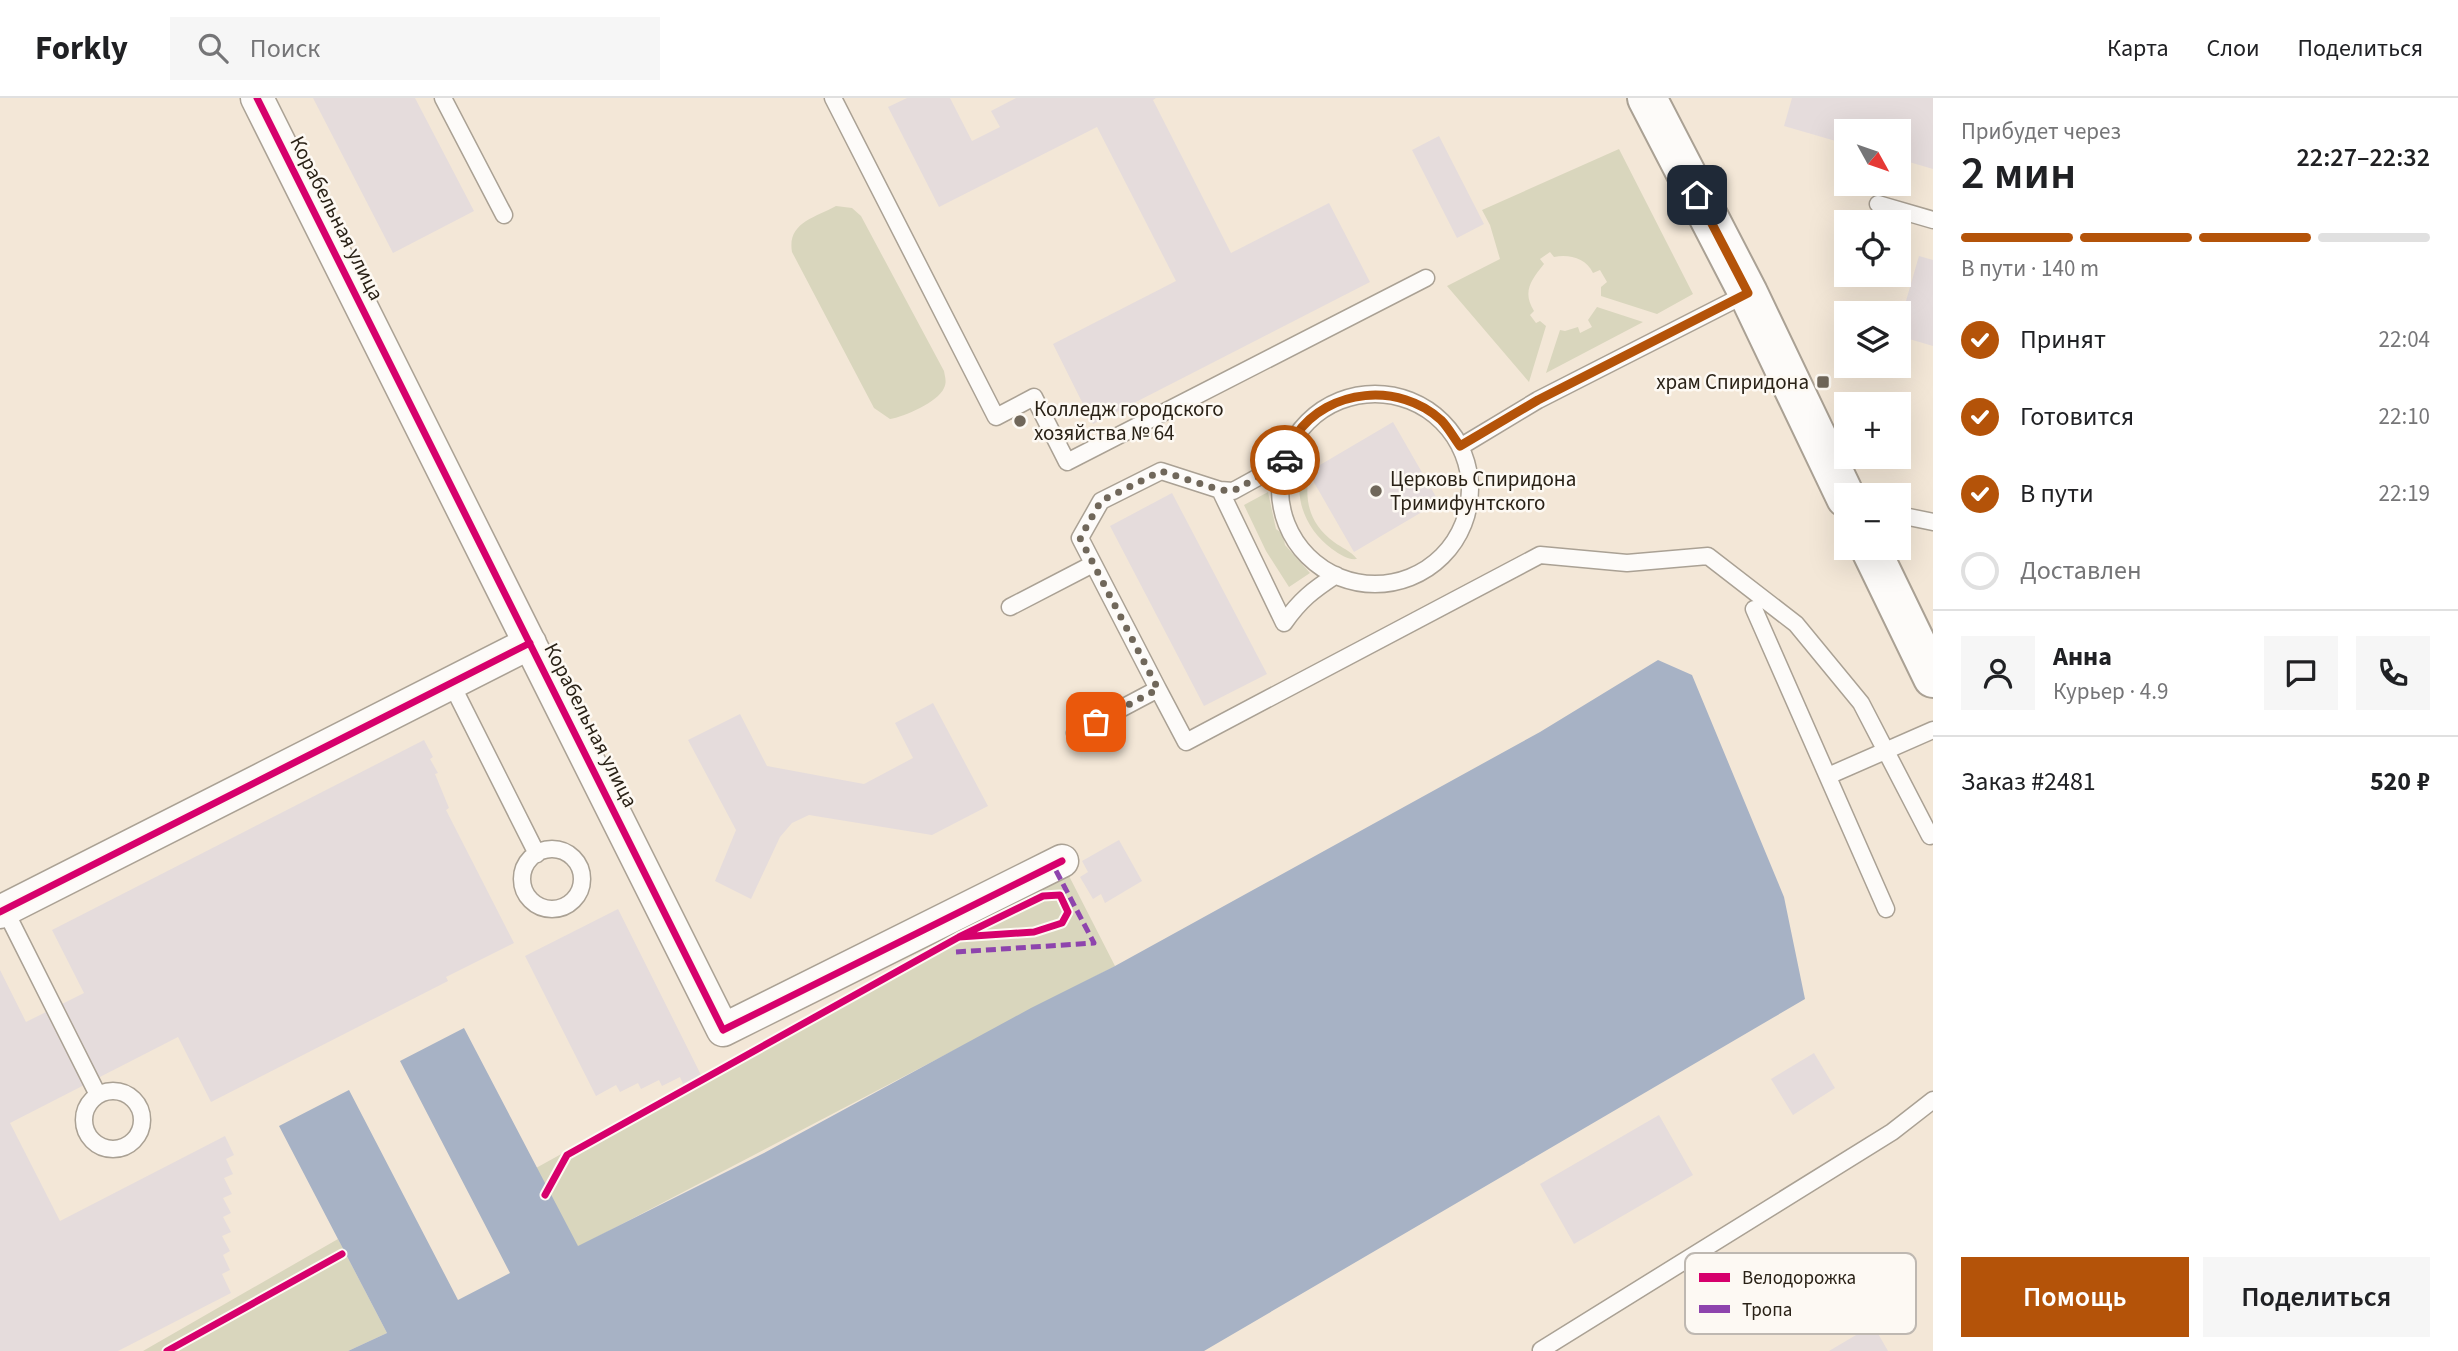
<!DOCTYPE html>
<html lang="ru">
<meta charset="utf-8">
<style>
body{margin:0;font-family:"Source Sans 3",sans-serif;background:#f6f6f6;color:#202124;height:100vh;display:flex;flex-direction:column;font-size:26px;white-space:nowrap}
*{box-sizing:border-box;margin:0}
p{font-size:23px;color:#757577}
.icon{flex:none;width:38px;height:38px;fill:none;stroke:currentColor;stroke-width:2;stroke-linecap:round;stroke-linejoin:round}
.map{position:relative;flex:1;overflow:hidden}
.panel{display:flex;flex-direction:column;background:#fff;width:525px}
.panel>*{flex:none}
.needle{width:46px;rotate:130deg}
.controls{position:absolute;left:1834px;top:21px;display:grid;gap:14px}
.controls a{display:grid;place-items:center;width:77px;height:77px;border-radius:0px;background:#fff;box-shadow:0 7px 28px #0002;font-size:35px}
.pin{position:absolute;display:grid;place-items:center;width:60px;height:60px;color:#fff;margin:-30px;border-radius:14px;box-shadow:0 4px 10px #0006}
.courier{position:absolute;display:grid;place-items:center;width:70px;height:70px;margin:-35px;border:5px solid #b45309;border-radius:50%;background:#fff;color:#222;box-shadow:0 2px 9px #0007}
.headline em{font-style:normal;font-weight:600}
.headline div{display:flex;flex-direction:column-reverse}
.headline{display:flex;align-items:center;justify-content:space-between;height:119px;padding:0 28px}
h1{font-size:46px;font-weight:600;line-height:52px}
.bar{display:grid;grid-template-columns:repeat(4,1fr);gap:10px 7px;align-content:center;height:84px;padding:0 28px}
.bar i{height:9px;border-radius:5px;background:#e0e0e0}
.bar .selected{background:#b45309}
.bar p{grid-column:span 4}
.line{display:flex;align-items:center;gap:18px;padding:0 28px;border-top:2px solid #e0e0e0}
.line div{flex:1}
.round{display:grid;place-items:center;flex:none;width:74px;height:74px;border-radius:0px;background:#f6f6f6}
ol{padding:0 28px;list-style:none}
li{display:flex;align-items:center;gap:21px;height:77px}
li p{margin-inline-start:auto}
li .icon{padding:7px;border-radius:50%;background:#b45309;color:#fff;stroke-width:4}
li:last-child{color:#757577}
li i{width:38px;height:38px;border:4px solid #e0e0e0;border-radius:50%}
.button{display:flex;gap:14px;margin-top:auto;padding:14px 28px}
.button a{flex:1;height:80px;border-radius:0px;background:#b45309;color:#fff;font-size:28px;font-weight:600;line-height:80px;text-align:center}
.button a+a{background:#f6f6f6;color:#202124}
header{display:flex;align-items:center;gap:42px;box-sizing:border-box;height:98px;padding:0 35px;background:#fff;border-bottom:2px solid #e0e0e0}
header strong{font-size:33px}
nav{display:flex;gap:38px;margin-inline-start:auto;font-size:24px}
.search{width:490px;height:63px;background:#f6f6f6;display:flex;align-items:center;gap:18px;box-sizing:border-box;padding:0 24px;border-radius:0px;color:#757577;font-size:26px}
main{display:flex;flex:1;min-height:0}
.map>svg:first-child{display:block}
</style>
<header>
<strong>Forkly</strong>
<div class="search"><svg class="icon" aria-label="search" viewBox="0 0 24 24"><circle cx="10" cy="10" r="6"/><path d="M15 15l6 6"/></svg>Поиск</div>
<nav><a>Карта</a><a>Слои</a><a>Поделиться</a></nav>
</header>
<main>
<div class="map">
<svg width="1933" height="1253" viewBox="0 0 1933 1253">
<rect width="100%" height="100%" fill="#f3e7d7"/>
<path fill="#d9d6bd" d="M1619,51L1693,196L1657,216L1601,198V189L1607,184L1600,172L1593,175C1586,160 1569,156 1554,159L1550,154L1540,161L1544,166C1531,182 1522,194 1534,213L1530,217L1536,225L1540,223L1546,228L1529,284L1447,188L1500,161L1490,127L1482,112Z
M836,108L852,110L861,118L944,273C945,279 947,284 944,290C938,304 904,319 890,321L874,310L792,154C787,125 814,120 836,108Z
M1597,209L1643,224L1546,275L1560,232L1565,233L1578,229L1580,235L1592,229L1588,222Z
M1305,363L1311,368C1303,398 1307,424 1334,444C1342,450 1351,453 1357,461C1347,462 1341,457 1332,451C1304,430 1291,396 1305,363Z
M1268,394L1276,431L1283,436L1285,447L1310,475L1289,489L1266,453L1244,407Z
M1068,776L1115,868L578,1149L536,1070Z
M338,1141L387,1235L348,1253H143Z"/>
<path fill="#a7b2c5" d="M1658,562L1692,577L1784,799L1805,901L1204,1253H348L387,1235L279,1028L349,992L458,1202L510,1175L400,963L464,930L578,1148L764,1055L1031,910L1115,868L1540,634Z"/>
<path fill="#e5dcdc" d="M313,0H415L474,113L393,155Z
M907,0H950L972,43L1000,29L991,13L1016,0H1156L1153,2L1231,155L1329,105L1370,184L1093,326L1053,246L1176,183L1097,29L939,109L888,9Z
M1792,0H1933V71L1899,61V33H1846V46L1784,28Z
M1439,38L1484,126L1457,140L1412,52Z
M1919,158L1933,162V248L1899,238V227Z
M1393,324L1439,404L1354,454L1308,374Z
M1172,395L1267,576L1204,608L1110,428Z
M933,605L988,708L932,737L809,717L792,725L780,739L751,801L715,783L736,732L688,642L740,616L767,668L864,686L913,660L895,625Z
M424,642L433,659L430,661L438,675L435,676L449,710L446,712L514,845L446,879L448,883L211,1004L178,939L10,1025L60,1123L225,1038L234,1057L226,1061L233,1076L224,1080L232,1096L223,1100L231,1115L223,1119L231,1134L222,1138L230,1153L223,1157L230,1172L222,1176L231,1195L118,1253H0V872L26,924L84,895L52,832Z
M1119,742L1142,783L1105,805L1101,796L1093,801L1080,779L1088,774L1082,763Z
M618,811L701,977L683,986L680,979L662,988L659,982L641,991L638,985L620,994L616,987L596,998L525,858Z
M1814,955L1835,990L1793,1017L1771,981Z
M1659,1017L1693,1077L1574,1146L1540,1086Z
M1873,1227L1888,1253H1829Z"/>
<g fill="none" stroke-linecap="round" stroke-linejoin="round">
<defs>
<path id="service" d="M443,0L504,117
M833,0L996,319L1034,299L1067,364L1426,180
M1878,106L1933,122
M1280 391a95 95 0 1 1 190 0a95 95 0 1 1-190 0Z
M1460,349L1538,302L1748,195
M1220,392L1233,393L1282,366
M1899,417L1933,424
M1010,509L1093,466
M1754,511L1886,811
M451,585L537,756
M1158,591L1186,644L1540,457L1627,465L1708,458L1796,526L1861,605L1930,738L1933,737
M1075,635L1158,591L1080,440L1101,403L1161,373L1220,392L1284,525C1300,502 1313,492 1336,477
M1828,678L1933,632
M522 781a30 30 0 1 1 60 0a30 30 0 1 1-60 0Z
M5,812L98,997
M84 1022a29 29 0 1 1 58 0a29 29 0 1 1-58 0Z
M1541,1252L1892,1034L1933,1002"/>
<path id="minor" d="M257,0L723,932L1062,763
M0,814L530,545"/>
<path id="tertiary" d="M1647,0L1748,195L1846,400
M1870,450L1933,580"/>
</defs>
<use href="#service" stroke="#aaa194" stroke-width="19"/>
<use href="#minor" stroke="#aaa194" stroke-width="35"/>
<use href="#tertiary" stroke="#aaa194" stroke-width="42"/>
<use href="#service" stroke="#fdfbf9" stroke-width="16"/>
<use href="#minor" stroke="#fdfbf9" stroke-width="32"/>
<use href="#tertiary" stroke="#fdfbf9" stroke-width="38"/>
<path stroke="#8e44ad" stroke-width="5" stroke-dasharray="10 5" stroke-linecap="butt" d="M956,854L1094,845L1053,767"/>
<defs>
<path id="cycleway" d="M257,0L723,932L1062,763
M0,814L530,545
M545,1097L567,1057L959,839L1034,834L1062,825L1068,814L1060,797L1043,798L959,839
M167,1253L342,1156"/>
</defs>
<use href="#cycleway" stroke="#fdf9f3" stroke-width="11"/>
<use href="#cycleway" stroke="#d6006c" stroke-width="7"/>
</g>
<g fill="none" stroke-linecap="round" stroke-linejoin="round">
<path stroke="#70675a" stroke-width="7" stroke-dasharray="0 12.6" d="M1096,624L1158,591L1080,440L1101,403L1161,373L1220,392L1233,393L1282,366L1285,362"/>
<path stroke="#b45309" stroke-width="9" d="M1285,362C1288,354 1291,344 1296,337C1328,290 1400,284 1441,322C1448,329 1454,340 1460,348L1538,302L1748,195L1697,97"/>
</g>
<g fill="#70675a" stroke="#fdf9f3" stroke-width="2.5">
<rect x="1816" y="277" width="14" height="14" rx="3.5"/>
<circle cx="1020" cy="323" r="7"/>
<circle cx="1376" cy="393" r="7"/>
</g>
<g text-anchor="middle" stroke-width="5" stroke-linejoin="round" paint-order="stroke">
<g font-size="21" fill="#2a2217" stroke="#fdf9f3">
<text transform="translate(337 120) rotate(63)" y="7">Корабельная улица</text>
<text transform="translate(591 627) rotate(63)" y="7">Корабельная улица</text>
</g>
<g font-size="21" fill="#2a2217" stroke="#fdf9f3" text-anchor="start">
<text x="1809" y="291" text-anchor="end">храм Спиридона</text>
<text x="1034" y="318">Колледж городского<tspan x="1034" dy="24">хозяйства № 64</tspan></text>
<text x="1390" y="388">Церковь Спиридона<tspan x="1390" dy="24">Тримифунтского</tspan></text>
</g>
</g>
<rect x="1685" y="1155" width="231" height="81" rx="10" fill="#fdf9f3" stroke="#beb8b1" stroke-width="2"/>
<rect x="1699" y="1175" width="31" height="9" fill="#d6006c"/>
<rect x="1699" y="1207" width="31" height="8" fill="#8e44ad"/>
<g font-size="19" fill="#2a2217">
<text x="1742" y="1186">Велодорожка</text>
<text x="1742" y="1218">Тропа</text>
</g>
</svg>
<div class="controls">
<a><svg class="needle" viewBox="-14 -14 28 28"><path d="M0-13l5 13h-10z" fill="#e53935"/><path d="M0 13l5-13h-10z" fill="#757577"/></svg></a>
<a><svg class="icon" aria-label="locate" viewBox="0 0 24 24"><circle cx="12" cy="12" r="6"/><path d="M12 2v4M12 18v4M2 12h4M18 12h4"/></svg></a>
<a><svg class="icon" aria-label="layers" viewBox="0 0 24 24"><path d="M12 4l9 5-9 5-9-5zM3 14l9 5 9-5"/></svg></a>
<a>+</a>
<a>−</a>
</div>
<div class="pin" style="left:1096px;top:624px;background:#ea580c"><svg class="icon" aria-label="bag" viewBox="0 0 24 24"><path d="M5 8h14l-1 12H6zM9 8a3 3 0 0 1 6 0"/></svg></div>
<div class="pin" style="left:1697px;top:97px;background:#1f2937"><svg class="icon" aria-label="home" viewBox="0 0 24 24"><path d="M3 11l9-7 9 7M6 9v11h12V9"/></svg></div>
<div class="courier" style="left:1285px;top:362px"><svg class="icon" aria-label="car" viewBox="0 0 24 24"><path d="M5 17H2v-5l4-1 3-4h7l3 4 3 1v5h-3M9 17h6M6 11h13"/><circle cx="7" cy="17" r="2"/><circle cx="17" cy="17" r="2"/></svg></div>
</div>
<section class="panel">
<div class="headline"><div><h1>2 мин</h1><p>Прибудет через</p></div><em>22:27–22:32</em></div>
<div class="bar"><i class="selected"></i><i class="selected"></i><i class="selected"></i><i></i><p>В пути · 140 m</p></div>
<ol>
<li><svg class="icon" aria-label="check" viewBox="0 0 24 24"><path d="M5 12l5 5 9-10"/></svg>Принят<p>22:04</p></li>
<li><svg class="icon" aria-label="check" viewBox="0 0 24 24"><path d="M5 12l5 5 9-10"/></svg>Готовится<p>22:10</p></li>
<li><svg class="icon" aria-label="check" viewBox="0 0 24 24"><path d="M5 12l5 5 9-10"/></svg>В пути<p>22:19</p></li>
<li><i></i>Доставлен</li>
</ol>
<div class="line" style="height:126px"><a class="round"><svg class="icon" aria-label="person" viewBox="0 0 24 24"><circle cx="12" cy="8" r="4"/><path d="M4 21q1-7 8-7t8 7"/></svg></a><div><b>Анна</b><p>Курьер · 4.9</p></div><a class="round"><svg class="icon" aria-label="chat" viewBox="0 0 24 24"><path d="M4 5h16v11H9l-5 4z"/></svg></a><a class="round"><svg class="icon" aria-label="phone" viewBox="0 0 24 24"><path d="M5 4h4l2 5-3 2q2 4 5 5l2-3 5 2v4C11 20 4 13 5 4z"/></svg></a></div>
<div class="line" style="height:91px"><div>Заказ #2481</div><b>520 ₽</b></div>
<div class="button"><a>Помощь</a><a>Поделиться</a></div>
</section>
</main>
